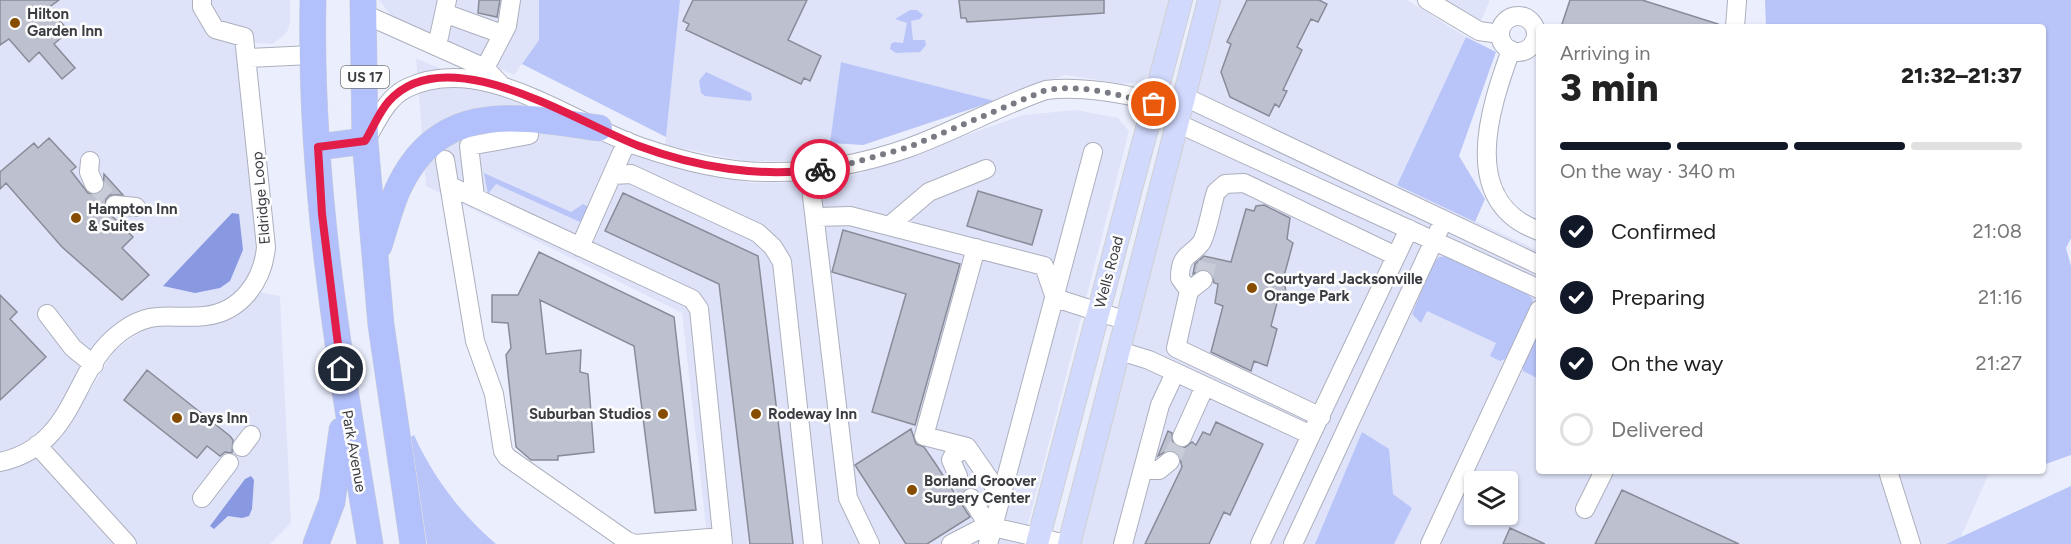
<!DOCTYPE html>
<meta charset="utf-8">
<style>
body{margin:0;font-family:Figtree,sans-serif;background:#f6f6f6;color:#222;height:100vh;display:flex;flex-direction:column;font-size:22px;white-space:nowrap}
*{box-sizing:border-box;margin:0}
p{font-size:20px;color:#767676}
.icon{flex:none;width:33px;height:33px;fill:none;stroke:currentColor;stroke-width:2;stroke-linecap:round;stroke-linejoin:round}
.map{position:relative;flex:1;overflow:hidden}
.sheet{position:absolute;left:1536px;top:24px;width:510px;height:450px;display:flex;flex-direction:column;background:#fff;border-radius:6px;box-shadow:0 2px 4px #0004}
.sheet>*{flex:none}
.tools{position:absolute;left:1464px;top:471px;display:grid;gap:12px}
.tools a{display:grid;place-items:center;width:54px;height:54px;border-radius:6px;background:#fff;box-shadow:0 2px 4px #0004;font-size:30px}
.pin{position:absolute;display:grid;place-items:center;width:51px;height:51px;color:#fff;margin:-26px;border:3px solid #fff;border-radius:50%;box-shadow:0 2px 6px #0007}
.courier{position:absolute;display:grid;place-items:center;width:60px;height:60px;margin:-30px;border:4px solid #e11d48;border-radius:50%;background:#fff;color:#222;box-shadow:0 2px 8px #0007}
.headline em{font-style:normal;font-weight:800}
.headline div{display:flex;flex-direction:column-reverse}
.headline{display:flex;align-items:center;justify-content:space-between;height:102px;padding:0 24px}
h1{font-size:39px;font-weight:800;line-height:45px}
.bar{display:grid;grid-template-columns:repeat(4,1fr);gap:9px 6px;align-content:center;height:72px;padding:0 24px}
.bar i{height:8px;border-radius:4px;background:#e0e0e0}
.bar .on{background:#111827}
.bar p{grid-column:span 4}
ol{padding:0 24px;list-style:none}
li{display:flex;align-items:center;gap:18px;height:66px}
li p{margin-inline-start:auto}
li .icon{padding:6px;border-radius:50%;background:#111827;color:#fff;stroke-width:4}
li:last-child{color:#767676}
li i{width:33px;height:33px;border:3px solid #e0e0e0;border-radius:50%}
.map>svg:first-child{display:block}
</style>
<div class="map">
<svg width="2071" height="544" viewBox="0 0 2071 544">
<rect width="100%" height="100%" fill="#ebeffd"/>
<path fill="#dee3f9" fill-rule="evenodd" d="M0,0H290V23L287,32L279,39L272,44L238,42L258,245L255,264L242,288L221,303L199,308L159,307L133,315L103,336L49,422L27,443L0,453Z
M379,0H539V40L514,75L397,24Z
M680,0H1172L1153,71L1140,82L1124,84L1065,75L995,101L842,62L828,161H745L665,145Z
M1218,0H1407L1466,37L1397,184L1539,251V471H1990L1961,537L1946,544H1079ZM1474,482H1508V514H1474Z
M1441,0H1490L1480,23Z
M416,58L655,162L751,183L835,182L1023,115L1076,110L1118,118L1129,131L1023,544H708L682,313L426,186Z
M258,292L280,296L291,523L270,544H0V470L24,465L62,436L115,350L146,328L173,323L194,325L218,322L237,314Z"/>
<path fill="#b9c5f8" d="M539,0H680L666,137L522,64L539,40Z
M1765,0H2071V238L2066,248L2071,266V455L2043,465V27H1766Z
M910,10H917L923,15L920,19L911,21L913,40H925L926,45L920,52L896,53L890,49L891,44L894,42L903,43L907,23L895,19Z
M1466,37L1496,52L1459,156L1485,199L1475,222L1397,185Z
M841,62L995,101L863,145L830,143Z
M706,72L751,93L752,99L750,101L705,96L701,93L699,81Z
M484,173L571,212L583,204L590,208L584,221L580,222L496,184L488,194Z
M1448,256L1525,292L1532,298L1533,308L1508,358L1500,361L1490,356L1496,343L1427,311L1421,323L1412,314L1433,263L1439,257Z
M1539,330V373L1537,378L1523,371V365Z
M1362,432L1389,449L1393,494L1412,508L1394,544H1315Z
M414,435C433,477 461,514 496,544H427L411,437Z
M2071,486V544H1946L1961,537Z"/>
<path fill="#8999e1" d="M232,213L239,214L243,250L230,281L220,288L195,293L163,286Z
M251,476L254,480L252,509L249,516L242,518L228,516L214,529L210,526L245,479Z"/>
<path fill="#bdc1cf" stroke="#888b98" stroke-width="1.5" d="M0,0H59L48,8L69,31L54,44L75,68L62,79L39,52L29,62L9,39L0,45Z
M479,0H500L497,17L478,13Z
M693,0H807L788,40L821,56L810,81L804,78L801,84L686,30L689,24L683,21Z
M959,0H1104V13L967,22L966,18H961Z
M1247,0H1319L1327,4L1318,22L1311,19L1297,47L1302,50L1283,90L1287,91L1279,107L1275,104L1269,116L1230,97L1221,72L1231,44L1227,42Z
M1570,0H1642L1718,24L1717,27H1561Z
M49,138L76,167L71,171L88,193L98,195L103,191L104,174L123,195H110L106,199L105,209L133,237L122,248L149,275L122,300L62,247L6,183L0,189V172L34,143L38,148Z
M978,191L1042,210L1032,245L967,226Z
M623,193L758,256L793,544H750L719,284L605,231Z
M1264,205L1290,218L1287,239L1293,243L1284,276L1286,294L1277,303L1271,326L1277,329L1267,366L1254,361L1251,371L1211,352L1223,306L1215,303L1218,284L1214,283L1211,273L1202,269L1193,274L1195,264L1204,256L1231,262L1246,209L1254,211L1256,206Z
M843,230L960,264L915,425L872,412L906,294L832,272Z
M539,252L674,317L696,510L655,513L634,346L540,300L546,354L581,350L580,372L588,374L594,452L558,456V460H531L516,447L506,355L511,348L508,323L492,322V295H518Z
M0,295L17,312L10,319L46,357L0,400Z
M147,370L230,436L233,440L232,453L225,452L220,456L207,446L197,458L124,400Z
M1216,422L1263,444L1230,515L1224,512L1209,544H1145L1182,467L1179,454L1174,451L1168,450L1158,456L1168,431L1172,433L1173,444L1184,448L1192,442L1196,445L1203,432L1210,435Z
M911,429L916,444L924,447L935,463L970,517L927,544H906L855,465Z
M1622,490L1739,544H1595Z
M1510,528L1545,544H1503Z"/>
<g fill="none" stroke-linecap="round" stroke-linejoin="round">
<path stroke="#c8cbd8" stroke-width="18" stroke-dasharray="18 9" stroke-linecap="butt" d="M94,184L115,205
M1203,280L1209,257
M1170,461L1182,437
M958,476L971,498"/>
<defs>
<path id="minor" d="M1427,0L1479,31L1500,34
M444,13L502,34
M364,14L485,68L502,86
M1500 34a18 18 0 1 1 36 0a18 18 0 1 1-36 0Z
M1735,27L1737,1
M437,46L447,0
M1511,50C1489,110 1459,202 1539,231
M248,58L311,55
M485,68L507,26L511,0
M1173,100L1185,97L1539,265
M365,141C377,122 386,98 407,88C484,52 570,123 641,147C679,160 725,172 766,172C814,173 862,164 908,148C955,131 999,106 1046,90C1073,86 1132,92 1155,105C1163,110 1170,117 1177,123L1539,289
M445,160L475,341L494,394L503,451L507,457L627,541L635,544L722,537
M90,161L89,172L94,184
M809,171L848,498L870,544
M613,175L631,174L758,233L773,247L782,262L813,544
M450,186L692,299L699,309L723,544
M475,197L469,146L529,135
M115,205L136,207
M817,217L850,216L1044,266L1055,298
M889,226L929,192L986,169
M580,247L627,141
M976,248L924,436L967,447L1001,496
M1189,291L1180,278C1180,254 1190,257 1201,243C1207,235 1212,203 1216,192L1225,184L1244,183L1396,256
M1189,291L1176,348L1321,417
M1189,291L1203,280
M1055,298L1127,321
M47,314L73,348L94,365
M1120,351L1149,360L1311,435L1260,544
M1311,435L1409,229
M1182,437L1205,386
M37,445L127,544
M242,447L251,435
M0,462C78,445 71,368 121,332C153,308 171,320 205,316C241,312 263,281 266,247L244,37L215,29L202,7V0
M1143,470H1159L1170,461
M1888,471L1911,544
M958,476L951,460L953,456L967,447
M202,498L229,463
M971,498L983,517L993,527
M1585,509L1604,471
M993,527L1093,152
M951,544L978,530L993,527
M988,544L993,527L1066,544
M1123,544L1160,405L1175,373
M1293,544L1439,230
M1430,544L1539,310"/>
<path id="major" d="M1037,544L1181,0
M1069,544L1209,0"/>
<path id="highway" d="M313,0C309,183 340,364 370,544
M363,0L365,141L381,325L413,544
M318,147L365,141
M379,246C385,227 390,207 398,189C440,98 520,117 599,128
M316,544L332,502L342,430"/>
</defs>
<use href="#minor" stroke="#acafbd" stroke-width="20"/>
<use href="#major" stroke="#d0d0d2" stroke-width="24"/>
<use href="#highway" stroke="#d0d0d2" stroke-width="27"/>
<use href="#minor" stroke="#fff" stroke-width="18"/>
<use href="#major" stroke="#d1d9fd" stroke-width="22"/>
<use href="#highway" stroke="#b2c0fc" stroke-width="26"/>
</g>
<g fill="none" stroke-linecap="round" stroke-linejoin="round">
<path stroke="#797b83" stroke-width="6" stroke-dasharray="0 10.8" d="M820,169L845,165L909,147L1046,90C1084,84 1118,95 1154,104"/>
<path stroke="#e11d48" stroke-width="8" d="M341,369L322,214L318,147L365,141C373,128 379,112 389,101C447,36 578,123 639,146C695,167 761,178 820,169"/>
</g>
<g fill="#864d00" stroke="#fdfdfd" stroke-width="2">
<circle cx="15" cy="23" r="6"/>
<circle cx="76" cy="218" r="6"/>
<circle cx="1252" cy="288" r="6"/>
<circle cx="663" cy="414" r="6"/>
<circle cx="756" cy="414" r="6"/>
<circle cx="177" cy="418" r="6"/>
<circle cx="912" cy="490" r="6"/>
</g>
<g text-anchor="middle" stroke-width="5" stroke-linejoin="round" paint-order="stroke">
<rect fill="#fdfdfd" stroke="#75777a" stroke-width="1.5" x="341" y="66" width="48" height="22" rx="4.5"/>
<g font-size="14" font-weight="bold" fill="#3b3d42">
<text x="365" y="82">US 17</text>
</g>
<g font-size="15" font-weight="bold" fill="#3b3d42" stroke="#fdfdfd" text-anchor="start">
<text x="27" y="19">Hilton<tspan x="27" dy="17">Garden Inn</tspan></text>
<text x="88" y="214">Hampton Inn<tspan x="88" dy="17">&amp; Suites</tspan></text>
<text x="1264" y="284">Courtyard Jacksonville<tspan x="1264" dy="17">Orange Park</tspan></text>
<text x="651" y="419" text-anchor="end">Suburban Studios</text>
<text x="768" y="419">Rodeway Inn</text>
<text x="189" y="423">Days Inn</text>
<text x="924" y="486">Borland Groover<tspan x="924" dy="17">Surgery Center</tspan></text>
</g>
<g font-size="15" fill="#3b3d42" stroke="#fdfdfd">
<text transform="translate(261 198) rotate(-95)" y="5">Eldridge Loop</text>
<text transform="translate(1109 272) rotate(-75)" y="5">Wells Road</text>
<text transform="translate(354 451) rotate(80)" y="5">Park Avenue</text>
</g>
</g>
</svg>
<div class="tools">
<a><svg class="icon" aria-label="layers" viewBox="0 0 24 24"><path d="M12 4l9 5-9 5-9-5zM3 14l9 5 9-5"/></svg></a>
</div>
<div class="pin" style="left:1154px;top:104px;background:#ea580c"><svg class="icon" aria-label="bag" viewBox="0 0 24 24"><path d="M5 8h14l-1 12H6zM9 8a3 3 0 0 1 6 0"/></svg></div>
<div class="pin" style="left:341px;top:369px;background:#1f2937"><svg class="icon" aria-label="home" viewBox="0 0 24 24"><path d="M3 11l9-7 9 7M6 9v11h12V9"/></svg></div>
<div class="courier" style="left:820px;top:169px"><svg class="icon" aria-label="bike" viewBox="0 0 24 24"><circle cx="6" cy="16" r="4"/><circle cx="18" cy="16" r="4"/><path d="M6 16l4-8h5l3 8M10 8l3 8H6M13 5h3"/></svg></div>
<section class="sheet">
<div class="headline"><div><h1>3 min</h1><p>Arriving in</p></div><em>21:32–21:37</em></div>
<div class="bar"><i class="on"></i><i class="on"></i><i class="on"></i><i></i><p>On the way · 340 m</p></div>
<ol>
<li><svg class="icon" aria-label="check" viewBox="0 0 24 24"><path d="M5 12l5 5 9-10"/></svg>Confirmed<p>21:08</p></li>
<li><svg class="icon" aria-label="check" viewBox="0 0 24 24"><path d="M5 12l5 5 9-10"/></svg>Preparing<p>21:16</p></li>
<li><svg class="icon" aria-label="check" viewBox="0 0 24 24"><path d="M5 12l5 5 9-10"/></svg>On the way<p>21:27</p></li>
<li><i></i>Delivered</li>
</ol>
</section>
</div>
